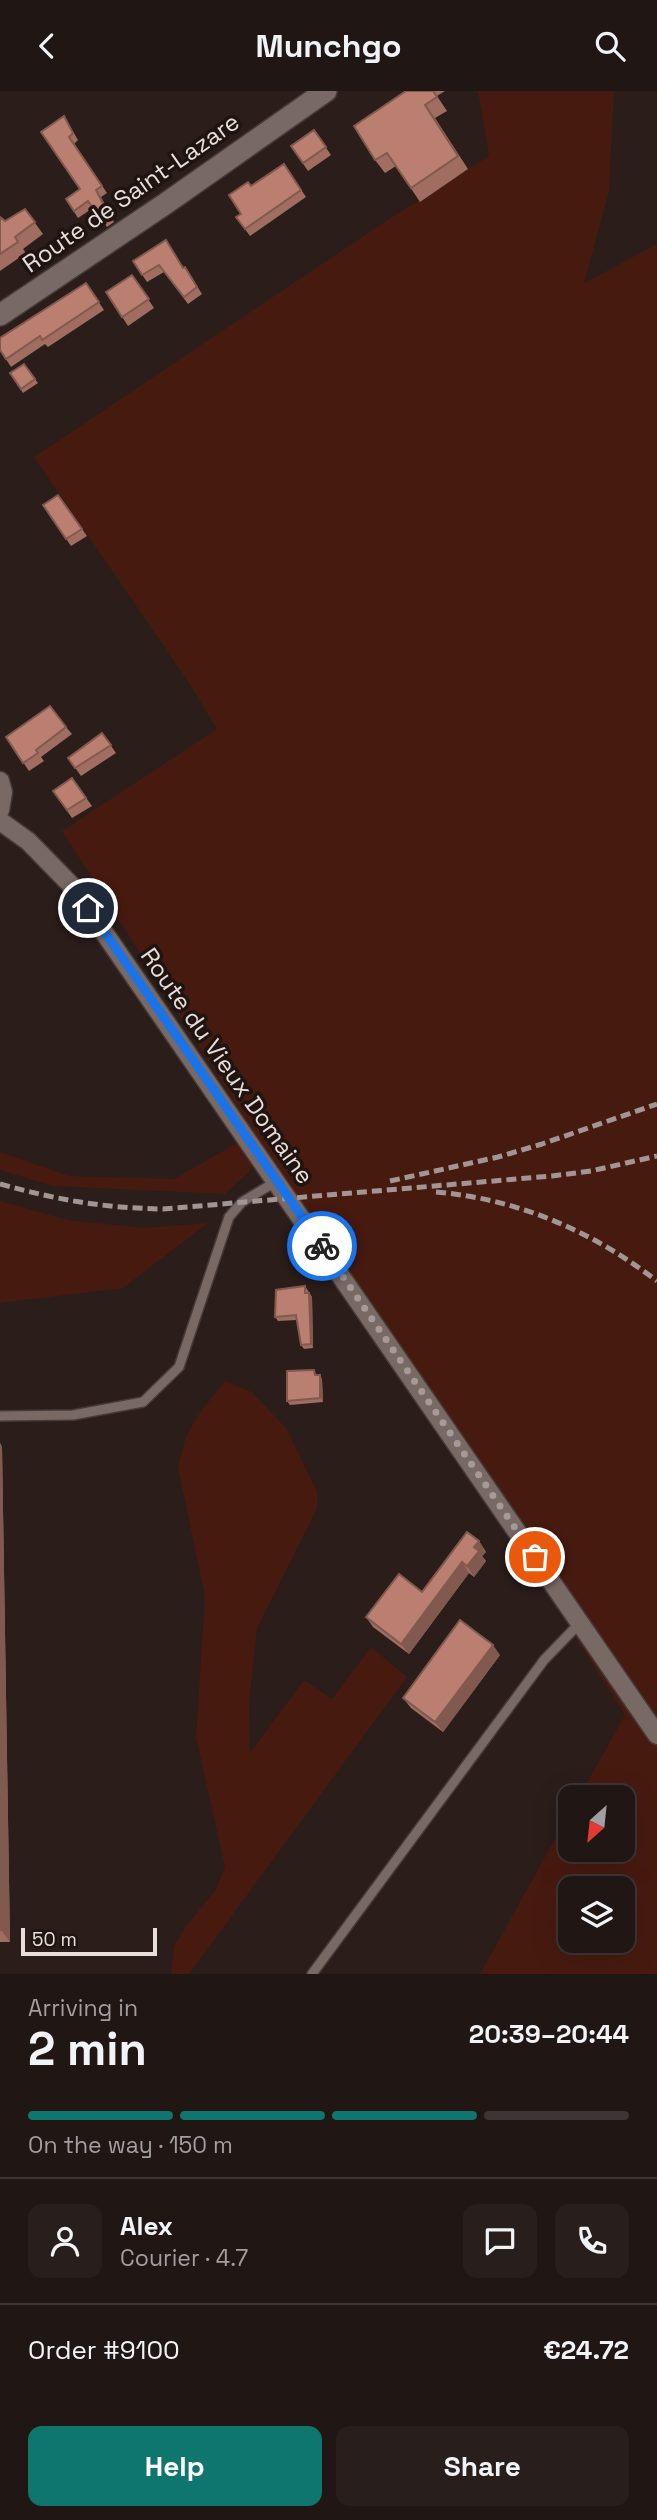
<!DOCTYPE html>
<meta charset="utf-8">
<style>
body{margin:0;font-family:"Space Grotesk",sans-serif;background:#281f1d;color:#f1f3f6;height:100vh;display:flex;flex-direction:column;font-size:26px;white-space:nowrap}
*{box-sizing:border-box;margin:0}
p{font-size:23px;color:#a29fa0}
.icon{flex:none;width:38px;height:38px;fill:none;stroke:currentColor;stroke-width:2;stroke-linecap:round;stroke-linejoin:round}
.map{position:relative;height:1883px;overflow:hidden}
.panel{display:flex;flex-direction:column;background:#201614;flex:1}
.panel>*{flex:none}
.needle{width:46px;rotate:207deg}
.tools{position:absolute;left:558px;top:1694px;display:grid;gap:14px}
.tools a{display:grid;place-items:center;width:77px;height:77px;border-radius:14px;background:#201614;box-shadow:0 7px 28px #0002,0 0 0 2px #3d3534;font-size:35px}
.scale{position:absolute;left:21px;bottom:18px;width:136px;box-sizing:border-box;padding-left:7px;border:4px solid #e8dedc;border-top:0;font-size:19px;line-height:24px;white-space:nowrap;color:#e8dedc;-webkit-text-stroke:5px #201411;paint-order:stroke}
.pin{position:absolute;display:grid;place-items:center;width:60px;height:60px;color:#fff;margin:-30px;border:4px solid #fff;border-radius:50%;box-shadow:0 2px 7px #0007}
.courier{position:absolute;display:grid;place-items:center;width:70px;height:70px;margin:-35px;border:5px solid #1a73e8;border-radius:50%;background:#fff;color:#222;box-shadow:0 2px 9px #0007}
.summary em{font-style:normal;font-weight:700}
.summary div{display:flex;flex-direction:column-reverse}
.summary{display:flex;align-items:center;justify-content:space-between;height:119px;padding:0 28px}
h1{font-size:46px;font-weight:700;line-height:52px}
.bar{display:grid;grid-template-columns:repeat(4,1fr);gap:10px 7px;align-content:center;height:84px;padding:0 28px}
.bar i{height:9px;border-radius:5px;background:#3d3534}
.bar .current{background:#0f766e}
.bar p{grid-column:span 4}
.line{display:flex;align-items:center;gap:18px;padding:0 28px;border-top:2px solid #3d3534}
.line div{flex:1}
.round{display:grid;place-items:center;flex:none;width:74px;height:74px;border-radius:14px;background:#281f1d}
.cta{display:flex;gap:14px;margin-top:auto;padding:14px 28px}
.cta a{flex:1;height:80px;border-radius:14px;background:#0f766e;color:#fff;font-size:28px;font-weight:700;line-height:80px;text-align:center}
.cta a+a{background:#281f1d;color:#f1f3f6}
header{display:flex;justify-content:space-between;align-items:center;height:91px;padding:0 28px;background:#201614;font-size:32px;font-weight:700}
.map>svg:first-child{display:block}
</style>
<header><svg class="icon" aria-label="back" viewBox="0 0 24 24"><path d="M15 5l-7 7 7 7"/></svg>Munchgo<svg class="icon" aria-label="search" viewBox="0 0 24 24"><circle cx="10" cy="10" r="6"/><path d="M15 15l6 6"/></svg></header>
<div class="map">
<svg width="657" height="1883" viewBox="0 0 657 1883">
<rect width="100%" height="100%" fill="#2a1d1a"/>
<path fill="#471a10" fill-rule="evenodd" d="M478,0H614L609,101L584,192L657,153V1883H480L570,1721V1759H623V1706H579L625,1624L62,740L217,638L187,589L34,366L389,128L489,65ZM570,1797H623V1850H570Z
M237,1052L252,1070L251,1079L225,1103L53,1095L0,1079V1061L69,1085L174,1088Z
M0,1110L68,1129L144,1137L208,1132L123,1197L0,1212Z
M225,1290L252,1301L286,1337L317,1400V1418L257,1537L249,1614L250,1662L304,1589L332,1608L371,1556L407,1586L189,1883H171L174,1855L186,1835L215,1800L225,1776L196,1646L205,1506L178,1376L186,1345L201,1320Z"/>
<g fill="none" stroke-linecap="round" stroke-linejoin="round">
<defs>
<path id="lane" d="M0,1325L73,1324L143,1311L179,1276L229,1126L242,1111L277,1090
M312,1883L544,1569L574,1538L581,1533"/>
<path id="street" d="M0,690L3,701L0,719
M0,730L28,750L72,795L657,1644"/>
<path id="secondary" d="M0,224L165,113L326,0"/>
</defs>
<use href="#lane" stroke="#453b39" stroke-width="12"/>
<use href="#street" stroke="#453b39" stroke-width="21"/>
<use href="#secondary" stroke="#453b39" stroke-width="24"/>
<use href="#lane" stroke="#796965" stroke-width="9"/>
<use href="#street" stroke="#796965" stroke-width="18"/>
<use href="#secondary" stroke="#796965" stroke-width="21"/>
<path stroke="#a19694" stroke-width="5" stroke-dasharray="10 5" stroke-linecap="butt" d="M390,1090L498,1066L542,1053L657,1013
M0,1093C58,1109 103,1117 163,1118L552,1085L591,1080L657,1065
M436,1101C518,1108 592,1140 657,1190"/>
</g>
<path fill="#a06d60" d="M406,0H445L437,5L447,20L435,27L468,78L420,111L396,75L385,82L375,69Z
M68,32L78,49L74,53L107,102L101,106L114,131L107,136L93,117L78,127L66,108L80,98L41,41Z
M314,39L331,64L308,80L291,55Z
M284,73L306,106L250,145L236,126L241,123L251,95Z
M25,118L43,143L23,158L26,162L0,180V126L5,130Z
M133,170L183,177L185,176L202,203L188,213L164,181L147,191Z
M132,184L154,217L128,235L106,201Z
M86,192L104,219L48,256L45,253L11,276L0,259Z
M24,273L38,292L23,302L10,282Z
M58,404L87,445L71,455L43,414Z
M66,636L72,643L41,666L44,670L29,680L6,646Z
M102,642L116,662L81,685L68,667Z
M72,687L92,715L72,727L53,700Z
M305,1195L312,1206L313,1257L304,1258L301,1254L297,1229L278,1230L275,1226Z
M317,1283L322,1288L323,1311L290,1314L287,1310Z
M0,1352L2,1356L10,1851H0Z
M479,1450L486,1461L482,1465L486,1470L474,1486L469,1482L409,1563L373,1536L366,1526L422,1501Z
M500,1564L443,1641L411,1617L403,1607Z"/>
<path fill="#82594e" d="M96,99L101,106L114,131L109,124Z
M309,1202L312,1206L313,1257L311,1253Z
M320,1284L322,1288L323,1311L320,1307Z
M0,1352L2,1356L10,1851L1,1839L0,1746Z
M479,1450L486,1461L482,1465L486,1470L474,1486L467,1475L474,1456Z
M462,1471L469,1482L409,1563L401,1553Z
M493,1554L500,1564L443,1641L435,1631Z"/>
<path fill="#ba7f70" stroke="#82594e" stroke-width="2" d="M406,0H433L437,6L425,14L458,65L411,97L387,62L375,69L354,35Z
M64,25L73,42L69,46L102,95L96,99L109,124L102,130L88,110L74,120L66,108L80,98L41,41Z
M314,39L326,56L303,72L291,55Z
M284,73L301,99L245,138L236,126L241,123L229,104L248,91L251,95Z
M25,118L35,131L15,146L18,151L0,163V126L5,130Z
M166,149L183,177L185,176L197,196L184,206L159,174L142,184L133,170Z
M132,184L149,208L122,226L106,201Z
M86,192L99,211L42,249L40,245L6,268L0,259V247Z
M24,273L35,288L21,298L10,282Z
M58,404L82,438L66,448L43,414Z
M50,615L66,636L36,659L38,662L23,672L6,646Z
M102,642L111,654L75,677L68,667Z
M72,687L86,707L67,719L53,700Z
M305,1195V1202H309L311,1253L301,1254L296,1224L275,1226L276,1199Z
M314,1279L315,1284H320V1307L287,1310V1280Z
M467,1441L479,1450L474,1456L479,1460L467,1475L462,1471L401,1553L366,1526L399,1483L422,1501Z
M460,1529L493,1554L435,1631L403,1607Z
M0,1746L1,1839H0Z"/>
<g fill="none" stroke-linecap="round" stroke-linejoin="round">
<path stroke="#a69a98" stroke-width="7" stroke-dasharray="0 12.6" d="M322,1155L535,1466"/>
<path stroke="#1a73e8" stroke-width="9" d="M88,817L322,1155"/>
</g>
<g text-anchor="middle" stroke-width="7" stroke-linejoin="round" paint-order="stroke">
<g font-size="24" fill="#e8dedc" stroke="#201411">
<text transform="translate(131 102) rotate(-35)" y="8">Route de Saint-Lazare</text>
<text transform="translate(227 975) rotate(55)" y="8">Route du Vieux Domaine</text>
</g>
</g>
</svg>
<div class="tools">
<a><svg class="needle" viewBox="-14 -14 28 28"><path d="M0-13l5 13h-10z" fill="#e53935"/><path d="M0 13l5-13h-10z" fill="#a29fa0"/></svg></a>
<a><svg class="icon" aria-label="layers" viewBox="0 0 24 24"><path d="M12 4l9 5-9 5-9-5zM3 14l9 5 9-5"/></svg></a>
</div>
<div class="scale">50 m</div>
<div class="pin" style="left:535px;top:1466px;background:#ea580c"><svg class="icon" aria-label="bag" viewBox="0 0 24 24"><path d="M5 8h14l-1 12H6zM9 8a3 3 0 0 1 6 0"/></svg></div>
<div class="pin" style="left:88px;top:817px;background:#1f2937"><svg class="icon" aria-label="home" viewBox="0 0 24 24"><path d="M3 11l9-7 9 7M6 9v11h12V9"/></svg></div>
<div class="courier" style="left:322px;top:1155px"><svg class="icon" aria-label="bike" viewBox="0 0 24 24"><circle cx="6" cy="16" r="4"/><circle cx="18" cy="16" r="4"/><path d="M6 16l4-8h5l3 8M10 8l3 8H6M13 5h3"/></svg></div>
</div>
<section class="panel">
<div class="summary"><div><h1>2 min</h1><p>Arriving in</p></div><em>20:39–20:44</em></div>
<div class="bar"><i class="current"></i><i class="current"></i><i class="current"></i><i></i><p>On the way · 150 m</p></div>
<div class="line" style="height:126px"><a class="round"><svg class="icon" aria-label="person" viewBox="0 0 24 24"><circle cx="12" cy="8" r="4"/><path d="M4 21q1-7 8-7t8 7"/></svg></a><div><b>Alex</b><p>Courier · 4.7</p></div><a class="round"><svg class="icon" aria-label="chat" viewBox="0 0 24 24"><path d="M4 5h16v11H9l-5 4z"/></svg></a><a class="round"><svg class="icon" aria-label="phone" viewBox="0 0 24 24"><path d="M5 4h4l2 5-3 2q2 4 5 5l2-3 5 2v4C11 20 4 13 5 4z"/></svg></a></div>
<div class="line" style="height:91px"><div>Order #9100</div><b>€24.72</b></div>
<div class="cta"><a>Help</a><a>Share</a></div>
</section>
